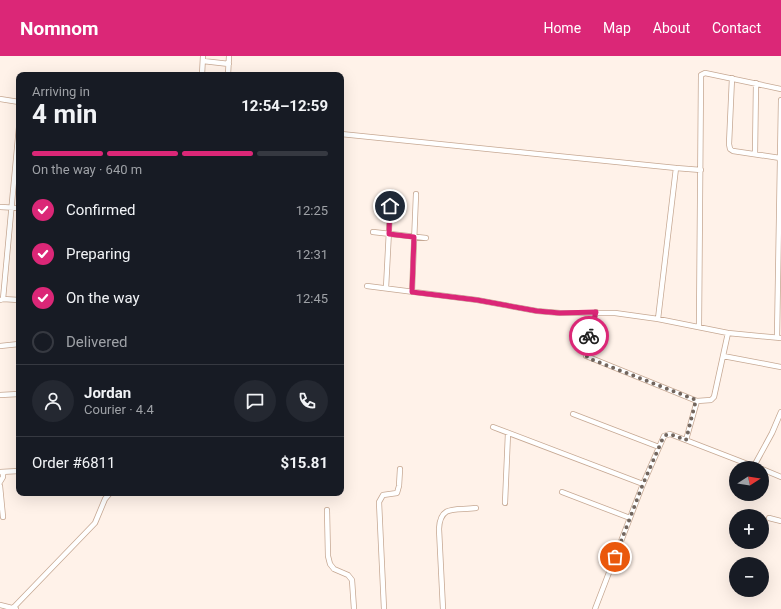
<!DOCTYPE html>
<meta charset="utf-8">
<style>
body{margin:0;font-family:Roboto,sans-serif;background:#242831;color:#f1f3f6;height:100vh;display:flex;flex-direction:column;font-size:15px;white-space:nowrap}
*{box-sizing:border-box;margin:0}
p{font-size:13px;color:#9ea1a6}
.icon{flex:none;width:22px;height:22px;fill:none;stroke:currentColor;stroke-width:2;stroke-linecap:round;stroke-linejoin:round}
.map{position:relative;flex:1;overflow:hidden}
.drawer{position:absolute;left:16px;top:16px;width:328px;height:424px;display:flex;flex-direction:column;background:#171b24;border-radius:8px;box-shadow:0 4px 16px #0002}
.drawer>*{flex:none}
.needle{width:26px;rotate:78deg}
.controls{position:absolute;left:729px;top:405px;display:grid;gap:8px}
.controls a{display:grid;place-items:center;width:40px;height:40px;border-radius:50%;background:#171b24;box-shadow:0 4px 16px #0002;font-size:20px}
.pin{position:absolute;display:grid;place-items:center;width:34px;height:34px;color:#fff;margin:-17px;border:2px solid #fff;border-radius:50%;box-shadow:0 1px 4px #0007}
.courier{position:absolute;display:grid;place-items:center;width:40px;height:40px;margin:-20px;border:3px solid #db2777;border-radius:50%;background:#fff;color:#222;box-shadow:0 1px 5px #0007}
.headline em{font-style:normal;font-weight:700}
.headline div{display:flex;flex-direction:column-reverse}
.headline{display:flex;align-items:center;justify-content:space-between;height:68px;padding:0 16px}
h1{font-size:26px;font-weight:700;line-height:30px}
.bar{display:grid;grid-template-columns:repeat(4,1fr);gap:6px 4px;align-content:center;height:48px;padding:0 16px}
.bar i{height:5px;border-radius:3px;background:#363941}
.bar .active{background:#db2777}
.bar p{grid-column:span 4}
.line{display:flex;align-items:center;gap:10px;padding:0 16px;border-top:1px solid #363941}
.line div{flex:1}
.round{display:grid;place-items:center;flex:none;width:42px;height:42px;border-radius:21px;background:#242831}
ol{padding:0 16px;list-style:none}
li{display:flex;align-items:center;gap:12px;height:44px}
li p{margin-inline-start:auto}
li .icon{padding:4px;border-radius:50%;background:#db2777;color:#fff;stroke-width:4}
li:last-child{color:#9ea1a6}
li i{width:22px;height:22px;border:2px solid #363941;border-radius:50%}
header{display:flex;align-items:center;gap:24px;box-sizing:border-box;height:56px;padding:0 20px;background:#db2777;color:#fff}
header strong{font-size:19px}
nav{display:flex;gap:22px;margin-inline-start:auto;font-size:14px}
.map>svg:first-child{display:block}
</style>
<header>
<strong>Nomnom</strong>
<nav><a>Home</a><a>Map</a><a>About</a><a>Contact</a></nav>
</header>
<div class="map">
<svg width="781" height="553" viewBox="0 0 781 553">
<rect width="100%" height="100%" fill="#fff2e9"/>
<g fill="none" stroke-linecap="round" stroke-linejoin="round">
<defs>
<path id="minor" d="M203,5L229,8
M202,19L203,0
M228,19L229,0
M732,22L729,88L730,93L733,95L780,102
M0,43L19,46
M341,78L676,112L701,114
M755,98L756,27
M0,151L19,152
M373,176L426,182
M367,230L477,244L537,255L560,257H615L658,263L728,277L781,282
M386,232L391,136
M412,236L416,138
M3,243L19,244
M0,244L3,243L19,71
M596,256L585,294L586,300L697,345L711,344L714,341L728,277
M658,263L676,112
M699,271L701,19L705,17L781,33
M777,281L781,44
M0,290L19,288
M723,300L781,311
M0,339L19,338
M573,358L659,391
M493,371L643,428
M686,384L697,345
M754,410L772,377L781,356
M762,413L781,421
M0,416L19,415
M0,426L3,421V416
M0,430L3,461
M562,436L630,462
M505,447L508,377
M327,454L328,500L330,508L334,513L348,519L352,524L354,553
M769,462L781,465
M0,549L16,553
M13,552L95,467L105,443L110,437
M384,553L379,446L383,439L397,437L399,430L400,413
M443,553L439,473C440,447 458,455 476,452
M595,553L643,428L664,380L670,378L758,412"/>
</defs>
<use href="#minor" stroke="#c6a893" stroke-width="6"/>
<use href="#minor" stroke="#fff" stroke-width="4.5"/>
</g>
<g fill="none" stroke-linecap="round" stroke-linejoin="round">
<path stroke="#72665e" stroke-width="4" stroke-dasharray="0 7.2" d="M589,280L585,298L588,302L696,344L686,384L670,378L666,379L663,382L643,428L615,501"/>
<path stroke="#db2777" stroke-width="5" d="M390,150L389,178L414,181L412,236L477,244L537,255L560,257L596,256L589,280"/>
</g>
</svg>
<div class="controls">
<a><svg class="needle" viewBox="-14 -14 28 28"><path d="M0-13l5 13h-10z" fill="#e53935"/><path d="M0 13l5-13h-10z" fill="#9ea1a6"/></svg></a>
<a>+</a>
<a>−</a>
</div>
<div class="pin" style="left:615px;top:501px;background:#ea580c"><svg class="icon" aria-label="bag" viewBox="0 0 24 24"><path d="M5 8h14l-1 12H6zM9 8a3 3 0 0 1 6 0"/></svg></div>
<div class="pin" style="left:390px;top:150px;background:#1f2937"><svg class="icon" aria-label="home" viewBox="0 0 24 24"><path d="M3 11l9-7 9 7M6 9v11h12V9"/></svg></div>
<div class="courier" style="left:589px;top:280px"><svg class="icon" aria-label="bike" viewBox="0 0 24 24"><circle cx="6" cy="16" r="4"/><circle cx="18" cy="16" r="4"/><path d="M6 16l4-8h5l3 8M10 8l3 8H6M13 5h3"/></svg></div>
<section class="drawer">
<div class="headline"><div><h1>4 min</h1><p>Arriving in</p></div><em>12:54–12:59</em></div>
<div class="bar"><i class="active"></i><i class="active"></i><i class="active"></i><i></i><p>On the way · 640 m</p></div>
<ol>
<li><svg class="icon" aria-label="check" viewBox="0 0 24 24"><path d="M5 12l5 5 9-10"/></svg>Confirmed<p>12:25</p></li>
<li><svg class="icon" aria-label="check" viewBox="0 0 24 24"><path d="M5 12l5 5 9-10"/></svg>Preparing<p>12:31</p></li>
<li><svg class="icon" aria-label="check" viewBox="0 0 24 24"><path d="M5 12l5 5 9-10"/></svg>On the way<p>12:45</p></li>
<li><i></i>Delivered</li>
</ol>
<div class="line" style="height:72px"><a class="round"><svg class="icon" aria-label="person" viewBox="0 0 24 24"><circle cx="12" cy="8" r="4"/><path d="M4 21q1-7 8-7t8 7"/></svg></a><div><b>Jordan</b><p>Courier · 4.4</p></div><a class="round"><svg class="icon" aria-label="chat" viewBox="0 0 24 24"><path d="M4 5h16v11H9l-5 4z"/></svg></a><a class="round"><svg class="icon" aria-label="phone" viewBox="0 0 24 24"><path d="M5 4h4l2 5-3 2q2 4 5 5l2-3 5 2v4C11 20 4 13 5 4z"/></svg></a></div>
<div class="line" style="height:52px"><div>Order #6811</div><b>$15.81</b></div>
</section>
</div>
